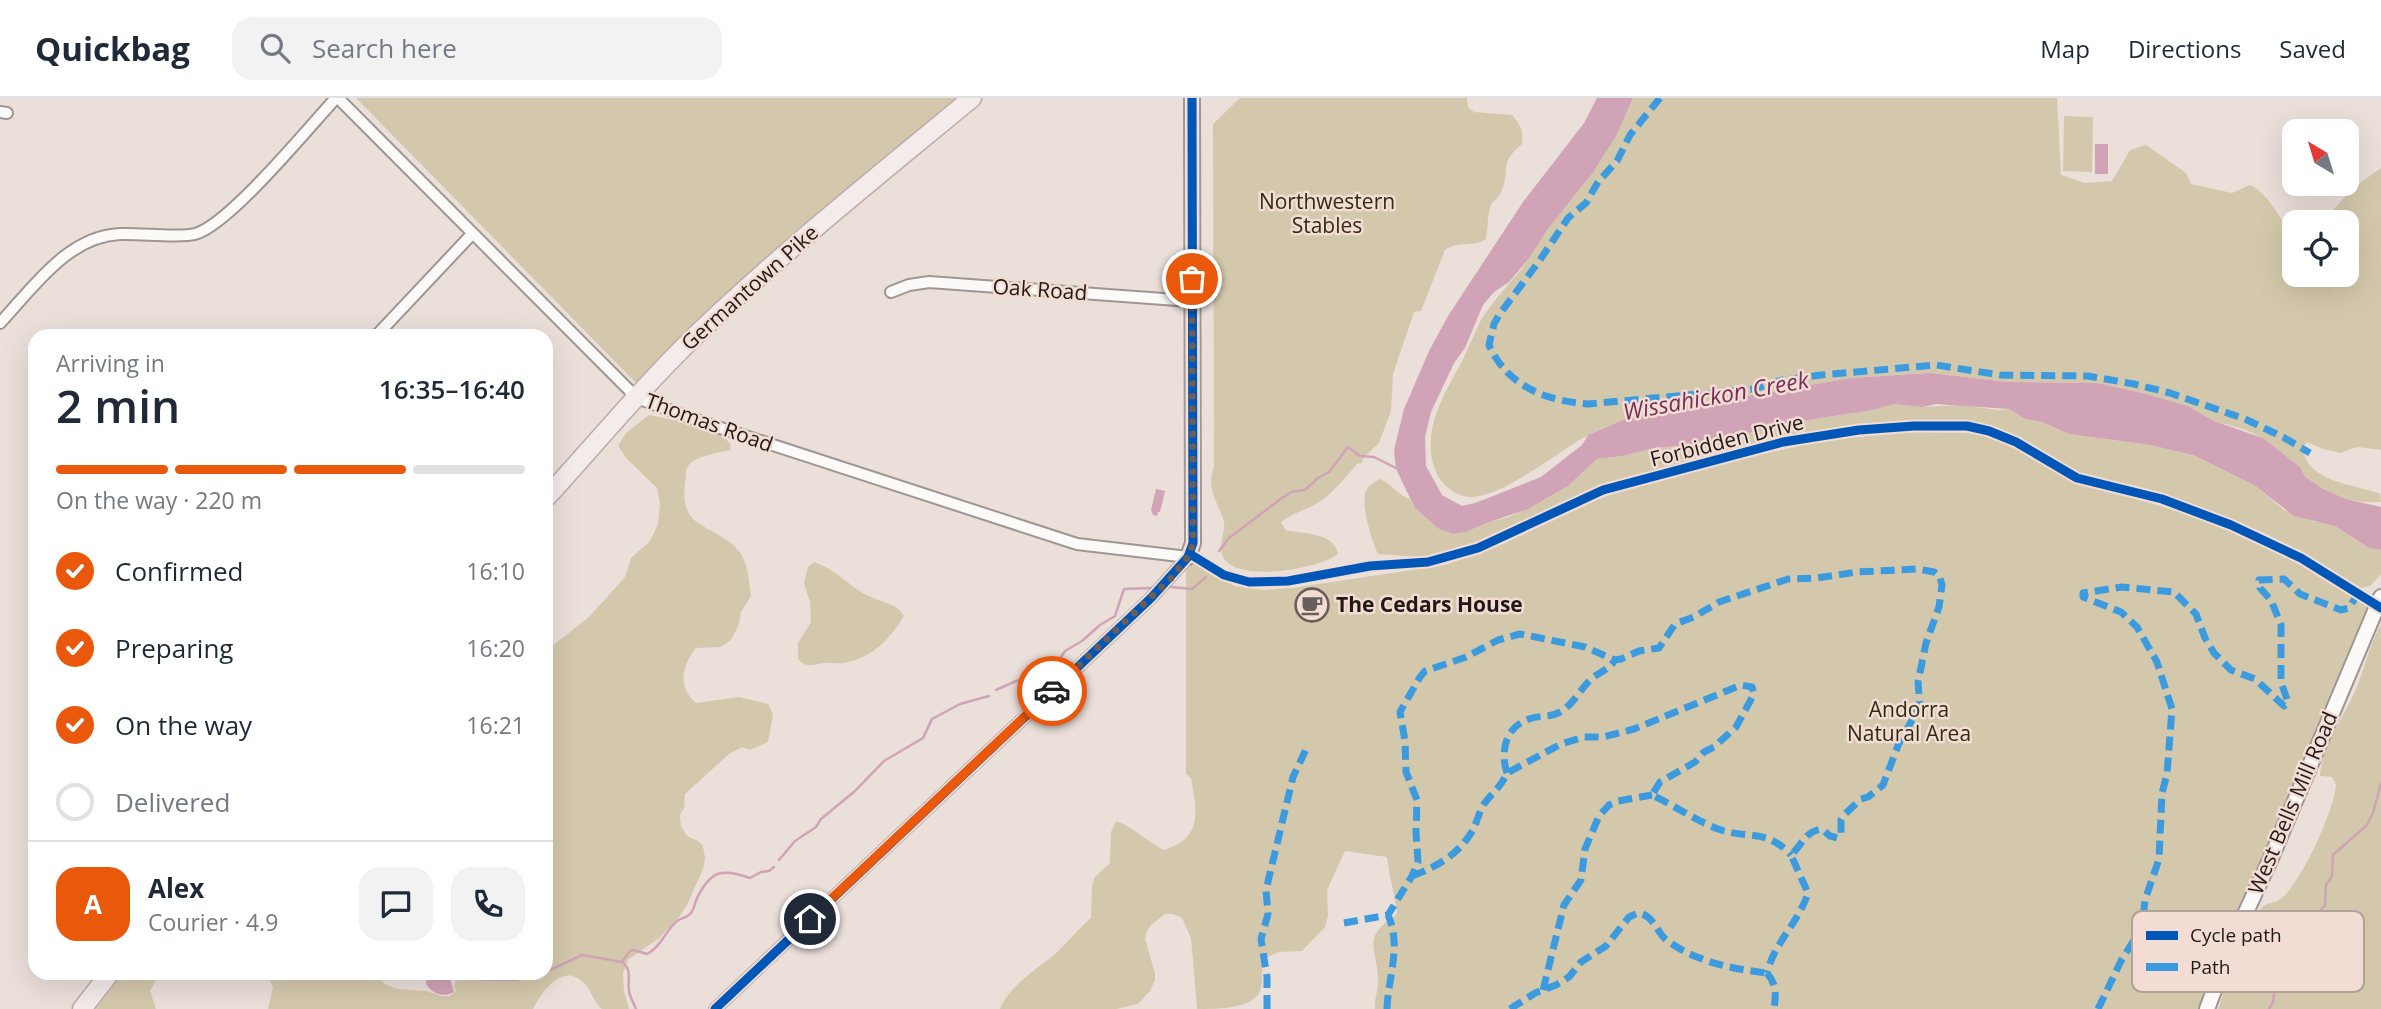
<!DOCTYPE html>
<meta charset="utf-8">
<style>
body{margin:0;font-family:"Open Sans",sans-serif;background:#f2f2f3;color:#1f2937;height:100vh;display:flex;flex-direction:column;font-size:26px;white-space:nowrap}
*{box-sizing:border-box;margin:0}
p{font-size:23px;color:#747a83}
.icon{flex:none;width:38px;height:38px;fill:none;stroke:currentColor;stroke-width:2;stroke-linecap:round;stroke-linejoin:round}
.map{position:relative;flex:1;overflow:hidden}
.details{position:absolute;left:28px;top:231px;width:525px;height:651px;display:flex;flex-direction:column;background:#fff;border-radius:21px;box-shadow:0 7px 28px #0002}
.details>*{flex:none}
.needle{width:46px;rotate:322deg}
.fabs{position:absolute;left:2282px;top:21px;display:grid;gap:14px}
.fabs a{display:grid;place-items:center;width:77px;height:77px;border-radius:14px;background:#fff;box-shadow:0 7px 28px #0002;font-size:35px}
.pin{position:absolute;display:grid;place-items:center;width:60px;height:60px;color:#fff;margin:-30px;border:4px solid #fff;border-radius:50%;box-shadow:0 2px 7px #0007}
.courier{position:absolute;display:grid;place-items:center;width:70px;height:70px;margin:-35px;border:5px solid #ea580c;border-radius:50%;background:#fff;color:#222;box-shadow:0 2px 9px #0007}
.overview em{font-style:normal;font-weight:600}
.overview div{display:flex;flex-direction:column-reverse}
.overview{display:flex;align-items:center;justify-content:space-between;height:119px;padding:0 28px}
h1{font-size:46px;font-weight:600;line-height:52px}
.bar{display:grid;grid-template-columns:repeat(4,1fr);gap:10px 7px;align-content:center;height:84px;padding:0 28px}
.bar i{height:9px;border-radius:5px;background:#e0e1e3}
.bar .active{background:#ea580c}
.bar p{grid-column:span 4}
.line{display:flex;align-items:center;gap:18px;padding:0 28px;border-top:2px solid #e0e1e3}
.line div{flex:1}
.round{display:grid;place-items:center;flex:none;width:74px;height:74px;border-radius:21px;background:#f2f2f3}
ol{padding:0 28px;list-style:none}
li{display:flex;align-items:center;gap:21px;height:77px}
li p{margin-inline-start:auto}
li .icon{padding:7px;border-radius:50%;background:#ea580c;color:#fff;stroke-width:4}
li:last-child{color:#747a83}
li i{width:38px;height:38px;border:4px solid #e0e1e3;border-radius:50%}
header{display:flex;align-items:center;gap:42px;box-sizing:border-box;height:98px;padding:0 35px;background:#fff;border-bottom:2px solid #e0e1e3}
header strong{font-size:33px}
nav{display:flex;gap:38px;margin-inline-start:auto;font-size:24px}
.search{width:490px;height:63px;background:#f2f2f3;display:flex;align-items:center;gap:18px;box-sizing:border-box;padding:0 24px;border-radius:21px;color:#747a83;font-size:26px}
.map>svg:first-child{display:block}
</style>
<header>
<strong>Quickbag</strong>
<div class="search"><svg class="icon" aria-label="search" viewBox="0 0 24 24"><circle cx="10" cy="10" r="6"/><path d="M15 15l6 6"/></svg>Search here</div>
<nav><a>Map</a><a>Directions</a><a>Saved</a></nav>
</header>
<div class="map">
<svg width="2381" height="911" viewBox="0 0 2381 911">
<rect width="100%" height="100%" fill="#ebdfda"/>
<path fill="#d4c8ac" d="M356,0H956L833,103L703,219L637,286Z
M1240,0H1467L1468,9L1474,14L1512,17C1520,26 1524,34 1522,46C1497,67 1512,70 1501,94C1499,99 1493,103 1491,107C1487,116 1488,131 1486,141C1473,150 1459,142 1445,152L1421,213L1414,214L1393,276L1391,313L1379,345L1364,359L1362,365L1357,366C1348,377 1332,395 1321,403C1309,411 1294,414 1281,424L1285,432C1302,436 1335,434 1338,456C1319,471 1242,484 1225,462C1215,448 1228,434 1223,420C1216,401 1206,390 1214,369L1213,26Z
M1633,0H2057L2061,77L2085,85L2112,83L2130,52L2146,47L2186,75L2191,86L2232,95L2250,87C2270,96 2278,120 2292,136L2294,135V177H2347V124H2309L2321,114L2333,112L2353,90L2381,70V352L2357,349L2340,355L2323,351L2307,344L2303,349C2305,384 2355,386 2380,396L2381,404H2363L2346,401L2323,391L2304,379L2300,369L2263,340L2246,332L2214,323L2188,308L2147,296L2097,285L2007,284L1931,275L1897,277L1851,280L1654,314C1632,320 1610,326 1589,337C1560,351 1501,402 1468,399C1454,397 1441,386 1436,374C1420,336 1443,298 1461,265C1468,251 1474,236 1481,222C1495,199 1515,181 1530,159C1536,151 1540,141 1547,132C1561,112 1579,95 1593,74C1609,50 1621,26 1633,0Z
M2064,18L2093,19L2092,74L2063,73Z
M1894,306L1922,309L1961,307L1998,312L2009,311L2025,321L2042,324L2069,336L2150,347L2193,357L2254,387L2284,412L2315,424L2322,423L2335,428L2369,450L2381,452V476L2370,488L2360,490L2307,457L2262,434L2166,397L2077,375L2007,334L1978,324L1958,322L1873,326L1790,337L1597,389L1525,425L1447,455L1420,459L1378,456C1372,444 1362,410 1365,396C1366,389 1373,385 1380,381C1393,386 1397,397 1410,401L1415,410L1439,431L1453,436L1466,434L1489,424L1509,419L1546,401L1568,388L1597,361L1622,358L1655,350L1690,347L1723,342L1782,326L1873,312Z
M649,317C671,322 719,328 731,347L730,352C718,355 692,358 687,370C685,375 686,382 685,386C679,433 714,425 738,452C748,463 749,483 751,498L741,514L739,526L731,542L721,549L696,550C682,567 677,589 696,605L739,599L768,606L773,616L768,644L750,652L742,649L729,656L685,696L684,710L680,717L681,728L687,738L698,743L703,748L705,760L703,771L687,807L679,819L658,841L629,861L623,875L624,893L629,911H602C592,903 592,892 583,884C562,864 541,895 533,911H268L273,890L268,876L262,875H375L385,886L397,891L426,893L441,898H450L456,893L454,888L458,875H546V553L589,519L625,479L631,460L650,443L658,426L660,406L657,390L627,361L618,348L626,335Z
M1916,334L1969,335L1987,338L2018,352L2069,381L2211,423L2301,464L2370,508L2201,911H1375C1374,902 1378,893 1378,884C1378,848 1359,842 1397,816C1395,797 1389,778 1387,759L1345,753L1327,792L1328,818L1325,829L1302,853L1278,854L1264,861C1261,870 1263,880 1261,890C1256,911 1219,911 1197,911L1191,840L1182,820L1173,816H1165L1151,827L1147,833L1145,841L1155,875V882L1150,893L1138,906L1116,911H1000C1008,889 1038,870 1055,856C1068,844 1078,831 1091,820L1092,787L1095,779L1110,765L1111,734L1116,723C1134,729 1147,744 1164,752C1203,740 1197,713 1191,680L1186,676V471L1192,464L1235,488L1264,492L1292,490L1445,467L1496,449L1599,401L1622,393L1712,368L1824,342Z
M814,464C836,471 850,490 871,499C883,505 897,505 904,518C888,543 874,558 845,565C837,566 830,564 823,565C812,567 806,570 798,561V545L811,524L810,504L804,485L808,469Z
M2381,527V911H2218L2226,886L2257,816C2267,800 2272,809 2283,799C2302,782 2334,713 2336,687L2332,679L2320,678C2322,646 2343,622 2355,593C2365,571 2368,549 2381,527Z
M122,875H160L150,893L156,911H96Z"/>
<path fill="#d0a3b6" d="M1597,0H1633L1616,38L1592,76L1547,132L1530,159L1509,184L1494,194L1483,207L1465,250L1454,265L1431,314L1425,339L1426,368L1442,397L1462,408L1475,405L1541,379L1582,347L1588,337L1623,322L1654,314L1851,280L1897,277L1931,275L2007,284L2097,285L2147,296L2188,308L2214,323L2263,340L2300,369L2305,379L2323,391L2346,401L2381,409V452L2369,450L2335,428L2294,418L2254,387L2193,357L2150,347L2069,336L2042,324L2025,321L2009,311L1936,306L1922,309L1894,306L1873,312L1782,326L1723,342L1690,347L1655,350L1622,358L1597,361L1568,388L1528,411L1489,424L1466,434L1453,436L1439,431L1415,410L1396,371L1394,352L1404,311L1429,253L1448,218L1523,104L1584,25Z
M2095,46H2108V76H2095Z
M1156,391L1165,393L1160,414H1158L1157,418L1153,417L1151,412Z
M427,876L449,877L454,894C444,900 432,896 426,886Z"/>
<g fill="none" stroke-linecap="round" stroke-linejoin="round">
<path stroke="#d0a3b6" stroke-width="2.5" d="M1219,453L1229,440L1282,400L1291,394L1305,392L1318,380L1329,374L1348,349L1360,358L1374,359L1398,371
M1171,489L1192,491L1206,479
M996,592L1016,583L1052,573L1065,553L1082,543L1100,527L1115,518L1124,491L1152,490
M779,762L795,743L816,729L821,721L855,693L884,663L923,640L932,621L960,606L989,598
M546,874L582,857L622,864
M451,880L457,878L475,881L515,882L544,875
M636,911C634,905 630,900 629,893C627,880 633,873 622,864L630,853L634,852L647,856C661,849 665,833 677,823C681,820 687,820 691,815C694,811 695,805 697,800C711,772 722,770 750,780L761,774L769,773L774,769
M2269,911L2273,904L2275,891V855L2280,846L2305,830L2325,807L2326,787L2332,778L2333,757L2367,727L2373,715L2381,685"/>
<defs>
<path id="minor" d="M338,0L637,300L696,322L1077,446L1188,459
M0,14L7,15
M891,194L909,187L929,184L1191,203
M0,225C33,190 68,138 120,136C140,135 178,140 195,136C229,127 309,29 336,0
M376,238L472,136
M715,911L1151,500L1188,459"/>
<path id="tertiary" d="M1188,459L1193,445L1192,0
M2207,911L2233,842L2271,760L2381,499"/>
<path id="primary" d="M546,400C601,340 653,276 713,221C796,143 885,72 972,0
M82,911L110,875"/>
</defs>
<use href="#minor" stroke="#9f9692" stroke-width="14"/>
<use href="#tertiary" stroke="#9f9692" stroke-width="18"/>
<use href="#primary" stroke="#bdabaa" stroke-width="21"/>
<use href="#minor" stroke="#fcfaf9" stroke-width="10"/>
<use href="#tertiary" stroke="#fcfaf9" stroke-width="14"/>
<use href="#primary" stroke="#f4ebeb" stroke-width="18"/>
<path stroke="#3c9bdf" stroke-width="7" stroke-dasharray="14 7" stroke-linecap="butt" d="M1660,0L1630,37L1617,63L1598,84L1586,105L1568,120L1540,162L1499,217L1494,226L1489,247C1507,288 1546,303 1588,306L1754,291L1782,282L1821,277L1936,267L2000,277L2088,278L2134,286L2170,295L2245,321L2283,339L2310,355
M1507,675C1500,654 1505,629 1529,621C1539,617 1550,620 1560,614C1573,607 1580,592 1590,582C1599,574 1609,572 1615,562
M1412,778C1438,768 1458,757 1473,732C1477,724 1479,714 1484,706C1492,695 1501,689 1507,675L1561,646L1584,639H1603L1634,631L1741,587L1752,589L1754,596L1736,629L1714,649L1704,654L1695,664L1660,684L1652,697C1675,708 1698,724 1721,732C1750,741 1767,731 1791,757
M1344,825L1388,817L1412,778L1418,764L1416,734L1417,702L1406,674L1405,643L1400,614L1420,579L1425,573L1466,559L1498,542L1520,536L1585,549L1615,562L1621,561L1639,553L1659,550L1675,526L1694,519L1719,504L1788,481L1817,480L1857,474L1918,471L1934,474L1940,479L1942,487L1939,509L1926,545L1918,584L1920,608L1899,645L1883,687L1868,699L1861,701L1845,716L1841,722V735L1838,740L1830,738L1822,731C1805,733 1802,747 1791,757L1808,795C1799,824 1774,845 1767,875
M1767,875C1777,887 1776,896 1774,911
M1543,892L1564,807L1581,782L1585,751L1599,718L1609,707L1618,703L1652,697
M1267,911V879L1261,841L1268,816L1266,792L1293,679L1308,647
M1387,911C1388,879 1402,848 1388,817
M1510,911L1535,895L1556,887L1569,879L1581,864L1606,848L1629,819L1638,815C1655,817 1656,836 1669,844C1698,864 1732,871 1767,875
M2098,911L2121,863L2142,829L2145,802L2159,761L2162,695L2167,676L2172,611L2157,564L2137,529L2121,514L2083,499V495L2122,489L2174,494L2196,516L2205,540L2214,555L2231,572L2255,581L2284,608L2288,604L2281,584V527L2271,502L2260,490L2259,482L2284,481L2300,496L2341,512L2349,510L2357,497"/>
<defs>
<path id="cycleway" d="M1190,456L1224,477L1249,484L1288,483L1370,468L1428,464L1478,450L1603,392L1783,344L1859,332L1914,328H1967L1989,333L2016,344L2077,380L2162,401L2231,427L2301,460L2381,510
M715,911L1151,500L1188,459L1193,445L1192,0"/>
</defs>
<use href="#cycleway" stroke="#f2dcd3" stroke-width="13"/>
<use href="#cycleway" stroke="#0057b8" stroke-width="9"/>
</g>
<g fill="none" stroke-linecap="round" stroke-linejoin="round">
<path stroke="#685e5b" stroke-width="7" stroke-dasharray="0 12.6" d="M1052,593L1171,480L1188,459L1193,445L1192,181"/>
<path stroke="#ea580c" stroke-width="9" d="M810,821L1052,593"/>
</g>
<defs>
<symbol id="cafe-ring" viewBox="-11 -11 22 22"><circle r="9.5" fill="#f2dcd3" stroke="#685e5b" stroke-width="1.5"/><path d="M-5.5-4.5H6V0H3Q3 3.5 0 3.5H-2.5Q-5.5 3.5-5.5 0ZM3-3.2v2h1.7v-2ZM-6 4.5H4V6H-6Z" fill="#685e5b"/></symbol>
</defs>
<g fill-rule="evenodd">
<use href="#cafe-ring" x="1293" y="488" width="38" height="38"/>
</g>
<g text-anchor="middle" stroke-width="5" stroke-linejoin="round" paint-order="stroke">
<g font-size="21" fill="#322c0f" stroke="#f2dcd3">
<text x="1327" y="111">Northwestern<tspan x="1327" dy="24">Stables</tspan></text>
<text x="1909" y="619">Andorra<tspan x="1909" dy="24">Natural Area</tspan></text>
</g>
<g font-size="21" fill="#211916" stroke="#f2dcd3">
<text transform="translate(750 190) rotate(-42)" y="7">Germantown Pike</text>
<text transform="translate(1040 192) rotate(4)" y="7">Oak Road</text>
<text transform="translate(709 325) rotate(20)" y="7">Thomas Road</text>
<text transform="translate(1727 343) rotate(-14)" y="7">Forbidden Drive</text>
<text transform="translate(2293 705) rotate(-67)" y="7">West Bells Mill Road</text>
</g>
<g font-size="21" font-weight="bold" fill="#211916" stroke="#f2dcd3" text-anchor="start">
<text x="1336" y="514">The Cedars House</text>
</g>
<g font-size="23" font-style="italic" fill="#762d56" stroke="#f2dcd3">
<text transform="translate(1716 298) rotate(-10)" y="8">Wissahickon Creek</text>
</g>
</g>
<rect x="2132" y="813" width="232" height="81" rx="10" fill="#f2dcd3" stroke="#b3a29a" stroke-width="2"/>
<rect x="2146" y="833" width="32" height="9" fill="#0057b8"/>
<rect x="2146" y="865" width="32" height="8" fill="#3c9bdf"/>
<g font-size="19" fill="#211916">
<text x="2190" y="844">Cycle path</text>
<text x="2190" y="876">Path</text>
</g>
</svg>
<div class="fabs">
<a><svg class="needle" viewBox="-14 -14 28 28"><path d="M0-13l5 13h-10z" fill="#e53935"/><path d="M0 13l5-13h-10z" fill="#747a83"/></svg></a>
<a><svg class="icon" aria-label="locate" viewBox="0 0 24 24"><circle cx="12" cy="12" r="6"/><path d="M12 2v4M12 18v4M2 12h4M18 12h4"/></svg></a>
</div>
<div class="pin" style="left:1192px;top:181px;background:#ea580c"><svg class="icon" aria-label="bag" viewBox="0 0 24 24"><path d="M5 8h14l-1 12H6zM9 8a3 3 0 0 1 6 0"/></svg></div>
<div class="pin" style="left:810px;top:821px;background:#1f2937"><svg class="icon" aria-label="home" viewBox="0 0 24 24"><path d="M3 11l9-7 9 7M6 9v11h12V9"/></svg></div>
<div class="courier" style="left:1052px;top:593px"><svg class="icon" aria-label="car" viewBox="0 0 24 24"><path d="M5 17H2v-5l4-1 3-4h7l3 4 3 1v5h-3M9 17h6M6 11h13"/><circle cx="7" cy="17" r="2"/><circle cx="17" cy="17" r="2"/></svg></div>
<section class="details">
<div class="overview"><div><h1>2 min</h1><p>Arriving in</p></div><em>16:35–16:40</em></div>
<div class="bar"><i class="active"></i><i class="active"></i><i class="active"></i><i></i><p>On the way · 220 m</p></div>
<ol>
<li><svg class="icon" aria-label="check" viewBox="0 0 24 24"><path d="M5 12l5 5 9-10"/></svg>Confirmed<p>16:10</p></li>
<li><svg class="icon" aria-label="check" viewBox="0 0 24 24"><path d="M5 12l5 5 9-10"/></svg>Preparing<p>16:20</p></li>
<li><svg class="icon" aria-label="check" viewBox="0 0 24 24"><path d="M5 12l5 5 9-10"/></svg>On the way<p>16:21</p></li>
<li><i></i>Delivered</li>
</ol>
<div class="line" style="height:126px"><b class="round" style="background:#ea580c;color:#fff">A</b><div><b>Alex</b><p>Courier · 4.9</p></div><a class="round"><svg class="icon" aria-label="chat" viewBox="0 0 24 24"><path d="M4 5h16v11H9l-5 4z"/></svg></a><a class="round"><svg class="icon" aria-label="phone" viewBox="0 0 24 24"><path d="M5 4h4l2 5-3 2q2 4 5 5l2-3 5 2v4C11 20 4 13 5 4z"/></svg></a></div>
</section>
</div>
